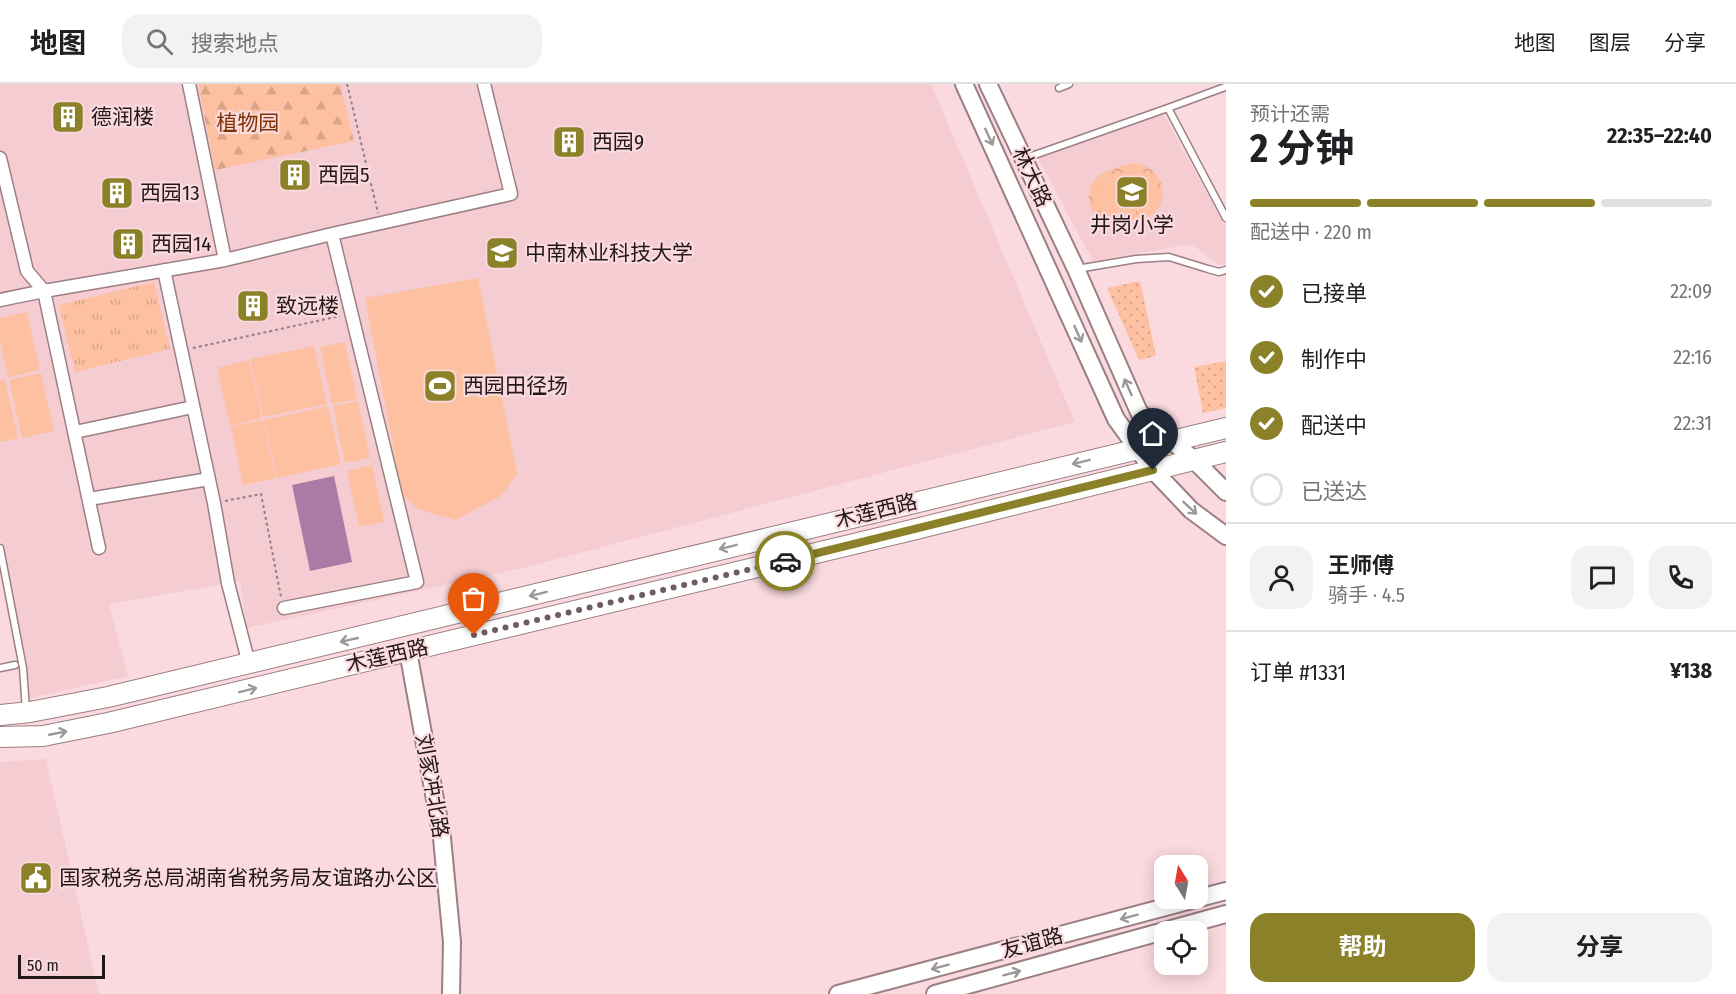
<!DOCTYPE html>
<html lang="zh">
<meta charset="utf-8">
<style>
body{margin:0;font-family:"Fira Sans Condensed","Noto Sans SC",sans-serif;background:#f2f2f2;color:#202124;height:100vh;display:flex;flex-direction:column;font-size:22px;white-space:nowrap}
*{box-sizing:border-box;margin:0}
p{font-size:20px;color:#757577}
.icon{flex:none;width:33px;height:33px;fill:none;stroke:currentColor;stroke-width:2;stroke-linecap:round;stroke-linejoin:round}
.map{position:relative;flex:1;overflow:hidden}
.drawer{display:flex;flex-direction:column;background:#fff;width:510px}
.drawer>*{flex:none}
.needle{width:39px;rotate:349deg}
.tools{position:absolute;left:1154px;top:771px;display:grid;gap:12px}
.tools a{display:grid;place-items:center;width:54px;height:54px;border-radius:12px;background:#fff;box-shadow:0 3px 15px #0003;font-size:30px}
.scale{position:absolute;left:18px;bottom:15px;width:87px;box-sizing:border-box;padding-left:6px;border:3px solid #231819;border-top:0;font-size:16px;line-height:21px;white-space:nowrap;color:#231819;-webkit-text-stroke:4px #fadade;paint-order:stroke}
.pin{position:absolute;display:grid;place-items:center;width:51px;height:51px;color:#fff;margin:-62px -26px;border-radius:50% 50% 50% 0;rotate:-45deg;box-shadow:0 0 6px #0007}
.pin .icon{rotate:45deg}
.courier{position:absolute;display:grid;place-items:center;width:60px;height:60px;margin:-30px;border:4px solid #8a8129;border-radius:50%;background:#fff;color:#222;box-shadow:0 2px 8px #0007}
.overview em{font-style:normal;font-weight:700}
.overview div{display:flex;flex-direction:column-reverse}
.overview{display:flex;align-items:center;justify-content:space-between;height:102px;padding:0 24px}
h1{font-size:39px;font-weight:700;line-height:45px}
.bar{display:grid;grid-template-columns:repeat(4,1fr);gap:9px 6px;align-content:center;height:72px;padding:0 24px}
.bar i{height:8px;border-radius:4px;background:#e0e0e0}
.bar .current{background:#8a8129}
.bar p{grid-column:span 4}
.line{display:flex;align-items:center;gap:15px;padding:0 24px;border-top:2px solid #e0e0e0}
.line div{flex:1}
.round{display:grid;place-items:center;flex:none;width:63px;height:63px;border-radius:18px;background:#f2f2f2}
ol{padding:0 24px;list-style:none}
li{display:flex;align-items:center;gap:18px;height:66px}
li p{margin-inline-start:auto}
li .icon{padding:6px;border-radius:50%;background:#8a8129;color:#fff;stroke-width:4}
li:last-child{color:#757577}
li i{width:33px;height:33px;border:3px solid #e0e0e0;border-radius:50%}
.action{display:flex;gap:12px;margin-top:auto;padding:12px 24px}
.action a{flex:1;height:69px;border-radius:18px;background:#8a8129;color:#fff;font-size:24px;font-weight:700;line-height:69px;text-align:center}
.action a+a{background:#f2f2f2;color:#202124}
header{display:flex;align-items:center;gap:36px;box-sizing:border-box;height:84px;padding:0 30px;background:#fff;border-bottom:2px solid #e0e0e0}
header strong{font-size:28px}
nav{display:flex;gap:33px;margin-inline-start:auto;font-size:21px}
.search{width:420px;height:54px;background:#f2f2f2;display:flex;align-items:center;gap:15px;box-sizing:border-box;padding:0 21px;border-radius:18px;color:#757577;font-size:22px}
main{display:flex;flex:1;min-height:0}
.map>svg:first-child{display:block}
</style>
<header>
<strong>地图</strong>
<div class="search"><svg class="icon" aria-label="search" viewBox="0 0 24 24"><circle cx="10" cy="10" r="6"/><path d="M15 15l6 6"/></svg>搜索地点</div>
<nav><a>地图</a><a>图层</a><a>分享</a></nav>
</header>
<main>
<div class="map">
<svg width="1226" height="910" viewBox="0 0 1226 910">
<defs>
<pattern id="grass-tufts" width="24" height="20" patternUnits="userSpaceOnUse" patternTransform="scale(1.5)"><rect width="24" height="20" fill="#fdc0a1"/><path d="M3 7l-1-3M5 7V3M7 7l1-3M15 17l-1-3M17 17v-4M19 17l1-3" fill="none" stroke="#d9a48a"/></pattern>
<pattern id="forest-firs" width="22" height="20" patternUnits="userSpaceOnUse" patternTransform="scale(1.5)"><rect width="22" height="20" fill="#fdc0a1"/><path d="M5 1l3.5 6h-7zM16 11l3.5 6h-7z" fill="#d9a48a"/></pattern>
<pattern id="park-crowns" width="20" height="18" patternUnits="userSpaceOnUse" patternTransform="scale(1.5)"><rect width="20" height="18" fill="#fdc0a1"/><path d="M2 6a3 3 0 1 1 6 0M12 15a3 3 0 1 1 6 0" fill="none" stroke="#d9a48a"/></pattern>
<pattern id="garden-dots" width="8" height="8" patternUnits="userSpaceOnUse" patternTransform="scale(1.5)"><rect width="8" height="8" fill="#fdc0a1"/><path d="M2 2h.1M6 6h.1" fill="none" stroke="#d9a48a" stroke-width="1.8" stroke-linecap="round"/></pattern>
</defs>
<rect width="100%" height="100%" fill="#fadade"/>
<path fill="#f4ccd1" d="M0,0H931L1075,338L523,484L247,544L240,497L109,520L128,592L26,615L28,594L0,453Z
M1163,30L1226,143V180L1219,181L1192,160L1093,177L1038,74Z
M46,675L99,910H0V678Z"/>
<path fill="url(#grass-tufts)" d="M154,198L170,265L75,288L59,221Z"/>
<path fill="url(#forest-firs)" d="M198,0H340L354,57L215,86Z"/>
<path fill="url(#park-crowns)" d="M1137,79C1159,82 1173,113 1154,129C1148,133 1140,134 1132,136C1125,138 1117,142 1109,141C1089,136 1081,105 1098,92C1105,86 1128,80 1137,79Z"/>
<path fill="url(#garden-dots)" d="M1140,197L1156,272L1139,276L1107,204Z
M1226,277V324L1203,329L1194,283Z"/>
<path fill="#fdc0a1" d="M1140,86C1153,91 1165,112 1150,123C1144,127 1135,128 1128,130C1122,132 1116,135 1110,133C1094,128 1088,105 1104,96C1113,90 1129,87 1140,86Z
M478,194L517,390L501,412L455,436L418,425L402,410L365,214Z
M27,228L40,286L8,293L0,256V234Z
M345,258L357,315L332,320L320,263Z
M314,262L327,320L263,333L250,275Z
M249,276L262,334L230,342L217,284Z
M41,289L54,347L22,354L9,296Z
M5,296L18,354L0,358V297Z
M358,317L370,374L345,379L333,322Z
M328,322L341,380L277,394L264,336Z
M263,336L276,394L243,401L231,343Z
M372,381L384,438L359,443L347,387Z"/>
<path fill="#ad7aa5" d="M334,392L352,478L310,487L292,401Z"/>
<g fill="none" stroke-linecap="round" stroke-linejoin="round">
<defs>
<path id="service" d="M1059,4L1069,0
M1168,24L1225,3
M1026,74L1168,24L1226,134
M1077,185L1136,175L1169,173L1208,185L1219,188L1226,186
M0,464L23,584L26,626
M0,584L15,581"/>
<path id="minor" d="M189,0L225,176
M0,74L27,187L44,207L99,464
M164,186L214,419L228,499L249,580
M0,216L44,207L225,176L332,150L511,110L484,0
M75,348L193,323
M89,415L209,395
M284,524L417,498L332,150"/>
<path id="secondary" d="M964,0L1116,335L1153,386L1191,426L1226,452
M988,0L1076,185L1139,328L1194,376L1226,408
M408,567L442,754L452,858L451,910
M838,910L1226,807
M935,910L1226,830"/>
<path id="primary" d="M0,631L30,628L108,613L1226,344
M0,653L43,652L108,639L908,447L1226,368"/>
</defs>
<use href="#service" stroke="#9b7f83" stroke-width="9"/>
<use href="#minor" stroke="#9b7f83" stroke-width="15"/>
<use href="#secondary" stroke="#9b7f83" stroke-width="20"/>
<use href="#primary" stroke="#9b7f83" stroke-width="22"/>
<path stroke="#957f82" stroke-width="2" stroke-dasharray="3 3" stroke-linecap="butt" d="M347,0L378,129
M193,264L340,232
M225,417L261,410L281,513"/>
<use href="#service" stroke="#fff" stroke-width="6"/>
<use href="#minor" stroke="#fff" stroke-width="12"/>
<use href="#secondary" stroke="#fff" stroke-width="16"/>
<use href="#primary" stroke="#fff" stroke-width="20"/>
</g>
<defs><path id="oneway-shaft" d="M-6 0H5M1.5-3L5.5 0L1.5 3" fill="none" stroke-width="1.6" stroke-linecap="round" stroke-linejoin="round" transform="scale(1.5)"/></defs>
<g stroke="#9c9798">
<use href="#oneway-shaft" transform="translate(989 53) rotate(65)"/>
<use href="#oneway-shaft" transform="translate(1078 250) rotate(66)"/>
<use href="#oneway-shaft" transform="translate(1128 303) rotate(-114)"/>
<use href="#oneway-shaft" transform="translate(1081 378) rotate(166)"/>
<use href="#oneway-shaft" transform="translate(1190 424) rotate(43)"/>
<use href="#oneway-shaft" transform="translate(728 463) rotate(166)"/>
<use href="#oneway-shaft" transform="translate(538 510) rotate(166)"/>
<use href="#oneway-shaft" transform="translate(349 556) rotate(167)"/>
<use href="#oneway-shaft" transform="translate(248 606) rotate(-14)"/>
<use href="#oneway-shaft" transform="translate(58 649) rotate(-11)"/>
<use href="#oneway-shaft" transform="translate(1129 833) rotate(165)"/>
<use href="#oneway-shaft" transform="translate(940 883) rotate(165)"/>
<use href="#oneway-shaft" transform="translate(1012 889) rotate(-15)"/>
</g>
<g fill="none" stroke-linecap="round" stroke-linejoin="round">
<path stroke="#6e5c5e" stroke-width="6" stroke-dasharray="0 10.8" d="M474,551L785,477"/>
<path stroke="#8a8129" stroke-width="8" d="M785,477L1153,386"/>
</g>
<defs>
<symbol id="building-square" viewBox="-11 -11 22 22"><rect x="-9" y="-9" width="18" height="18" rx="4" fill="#8a8129" stroke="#fadade"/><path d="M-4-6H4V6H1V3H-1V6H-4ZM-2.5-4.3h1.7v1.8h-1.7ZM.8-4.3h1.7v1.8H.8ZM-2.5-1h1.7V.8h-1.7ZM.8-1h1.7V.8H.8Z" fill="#fff"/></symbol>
<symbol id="school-square" viewBox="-11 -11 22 22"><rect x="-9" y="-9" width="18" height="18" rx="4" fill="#8a8129" stroke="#fadade"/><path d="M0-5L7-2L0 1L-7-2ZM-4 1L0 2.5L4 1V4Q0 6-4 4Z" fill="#fff"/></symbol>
<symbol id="university-square" viewBox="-11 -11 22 22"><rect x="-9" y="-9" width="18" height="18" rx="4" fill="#8a8129" stroke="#fadade"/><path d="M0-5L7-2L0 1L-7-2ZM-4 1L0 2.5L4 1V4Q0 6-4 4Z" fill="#fff"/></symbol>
<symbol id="stadium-square" viewBox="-11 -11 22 22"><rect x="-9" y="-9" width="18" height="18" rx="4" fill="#8a8129" stroke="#fadade"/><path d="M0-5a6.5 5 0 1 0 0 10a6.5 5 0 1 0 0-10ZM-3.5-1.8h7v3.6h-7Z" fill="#fff"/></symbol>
<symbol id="civic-square" viewBox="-11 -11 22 22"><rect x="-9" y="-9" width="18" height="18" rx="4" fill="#8a8129" stroke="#fadade"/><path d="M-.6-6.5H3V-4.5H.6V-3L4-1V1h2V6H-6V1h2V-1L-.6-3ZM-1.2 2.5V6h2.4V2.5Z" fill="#fff"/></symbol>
</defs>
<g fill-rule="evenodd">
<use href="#building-square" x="49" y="14" width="38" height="38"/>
<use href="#building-square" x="550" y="39" width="38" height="38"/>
<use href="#building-square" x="276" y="72" width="38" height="38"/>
<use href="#school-square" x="1113" y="89" width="38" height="38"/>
<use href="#building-square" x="98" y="90" width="38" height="38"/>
<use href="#building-square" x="109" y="141" width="38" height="38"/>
<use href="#university-square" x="483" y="150" width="38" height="38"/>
<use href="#building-square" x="234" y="203" width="38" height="38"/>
<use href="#stadium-square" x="421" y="283" width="38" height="38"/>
<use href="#civic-square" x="17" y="775" width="38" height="38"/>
</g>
<g text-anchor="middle" stroke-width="4.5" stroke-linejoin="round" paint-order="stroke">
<g font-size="21" fill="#231819" stroke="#fadade" text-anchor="start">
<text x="91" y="40">德润楼</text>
<text x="592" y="65">西园9</text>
<text x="318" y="98">西园5</text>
<text x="140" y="116">西园13</text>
<text x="1132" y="148" text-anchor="middle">井岗小学</text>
<text x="151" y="167">西园14</text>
<text x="525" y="176">中南林业科技大学</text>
<text x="276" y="229">致远楼</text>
<text x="463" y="309">西园田径场</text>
<text x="59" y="801">国家税务总局湖南省税务局友谊路办公区</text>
</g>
<g font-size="21" fill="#7f3400" stroke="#fadade">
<text x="248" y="46">植物园</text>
</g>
<g font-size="21" fill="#231819" stroke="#fadade">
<text transform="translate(1032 93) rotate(65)" y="7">林大路</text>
<text transform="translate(876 427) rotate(-14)" y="7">木莲西路</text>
<text transform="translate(387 572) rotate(-13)" y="7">木莲西路</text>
<text transform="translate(432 702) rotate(80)" y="7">刘家冲北路</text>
<text transform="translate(1032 859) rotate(-15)" y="7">友谊路</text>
</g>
</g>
</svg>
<div class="tools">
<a><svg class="needle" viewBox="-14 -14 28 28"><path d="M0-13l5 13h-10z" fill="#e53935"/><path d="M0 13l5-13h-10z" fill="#757577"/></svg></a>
<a><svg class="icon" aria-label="locate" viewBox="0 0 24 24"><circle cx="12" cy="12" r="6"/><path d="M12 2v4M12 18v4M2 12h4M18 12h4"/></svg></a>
</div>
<div class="scale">50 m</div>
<div class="pin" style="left:474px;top:551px;background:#ea580c"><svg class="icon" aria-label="bag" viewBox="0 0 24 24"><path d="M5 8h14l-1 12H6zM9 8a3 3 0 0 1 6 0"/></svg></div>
<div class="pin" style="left:1153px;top:386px;background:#1f2937"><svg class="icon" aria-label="home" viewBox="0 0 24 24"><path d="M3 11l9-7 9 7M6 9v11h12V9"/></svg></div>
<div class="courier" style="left:785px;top:477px"><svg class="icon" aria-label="car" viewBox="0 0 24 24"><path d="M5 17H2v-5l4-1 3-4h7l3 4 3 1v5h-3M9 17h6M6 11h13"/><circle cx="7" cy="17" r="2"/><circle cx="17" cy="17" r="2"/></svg></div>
</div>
<section class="drawer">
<div class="overview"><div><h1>2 分钟</h1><p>预计还需</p></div><em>22:35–22:40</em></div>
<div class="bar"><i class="current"></i><i class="current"></i><i class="current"></i><i></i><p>配送中 · 220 m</p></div>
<ol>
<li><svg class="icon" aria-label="check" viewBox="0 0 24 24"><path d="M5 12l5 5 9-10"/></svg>已接单<p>22:09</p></li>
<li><svg class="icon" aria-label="check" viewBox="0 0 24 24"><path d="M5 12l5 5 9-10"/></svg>制作中<p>22:16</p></li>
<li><svg class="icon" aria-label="check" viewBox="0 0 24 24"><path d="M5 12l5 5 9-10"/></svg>配送中<p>22:31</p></li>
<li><i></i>已送达</li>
</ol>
<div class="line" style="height:108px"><a class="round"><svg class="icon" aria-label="person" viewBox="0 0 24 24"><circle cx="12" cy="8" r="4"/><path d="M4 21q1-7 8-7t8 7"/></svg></a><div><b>王师傅</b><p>骑手 · 4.5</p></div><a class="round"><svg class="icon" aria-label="chat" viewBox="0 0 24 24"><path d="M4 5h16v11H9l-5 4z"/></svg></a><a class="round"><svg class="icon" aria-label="phone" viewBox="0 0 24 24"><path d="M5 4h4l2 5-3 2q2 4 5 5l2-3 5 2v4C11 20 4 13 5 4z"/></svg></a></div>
<div class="line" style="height:78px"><div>订单 #1331</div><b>¥138</b></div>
<div class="action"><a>帮助</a><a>分享</a></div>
</section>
</main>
